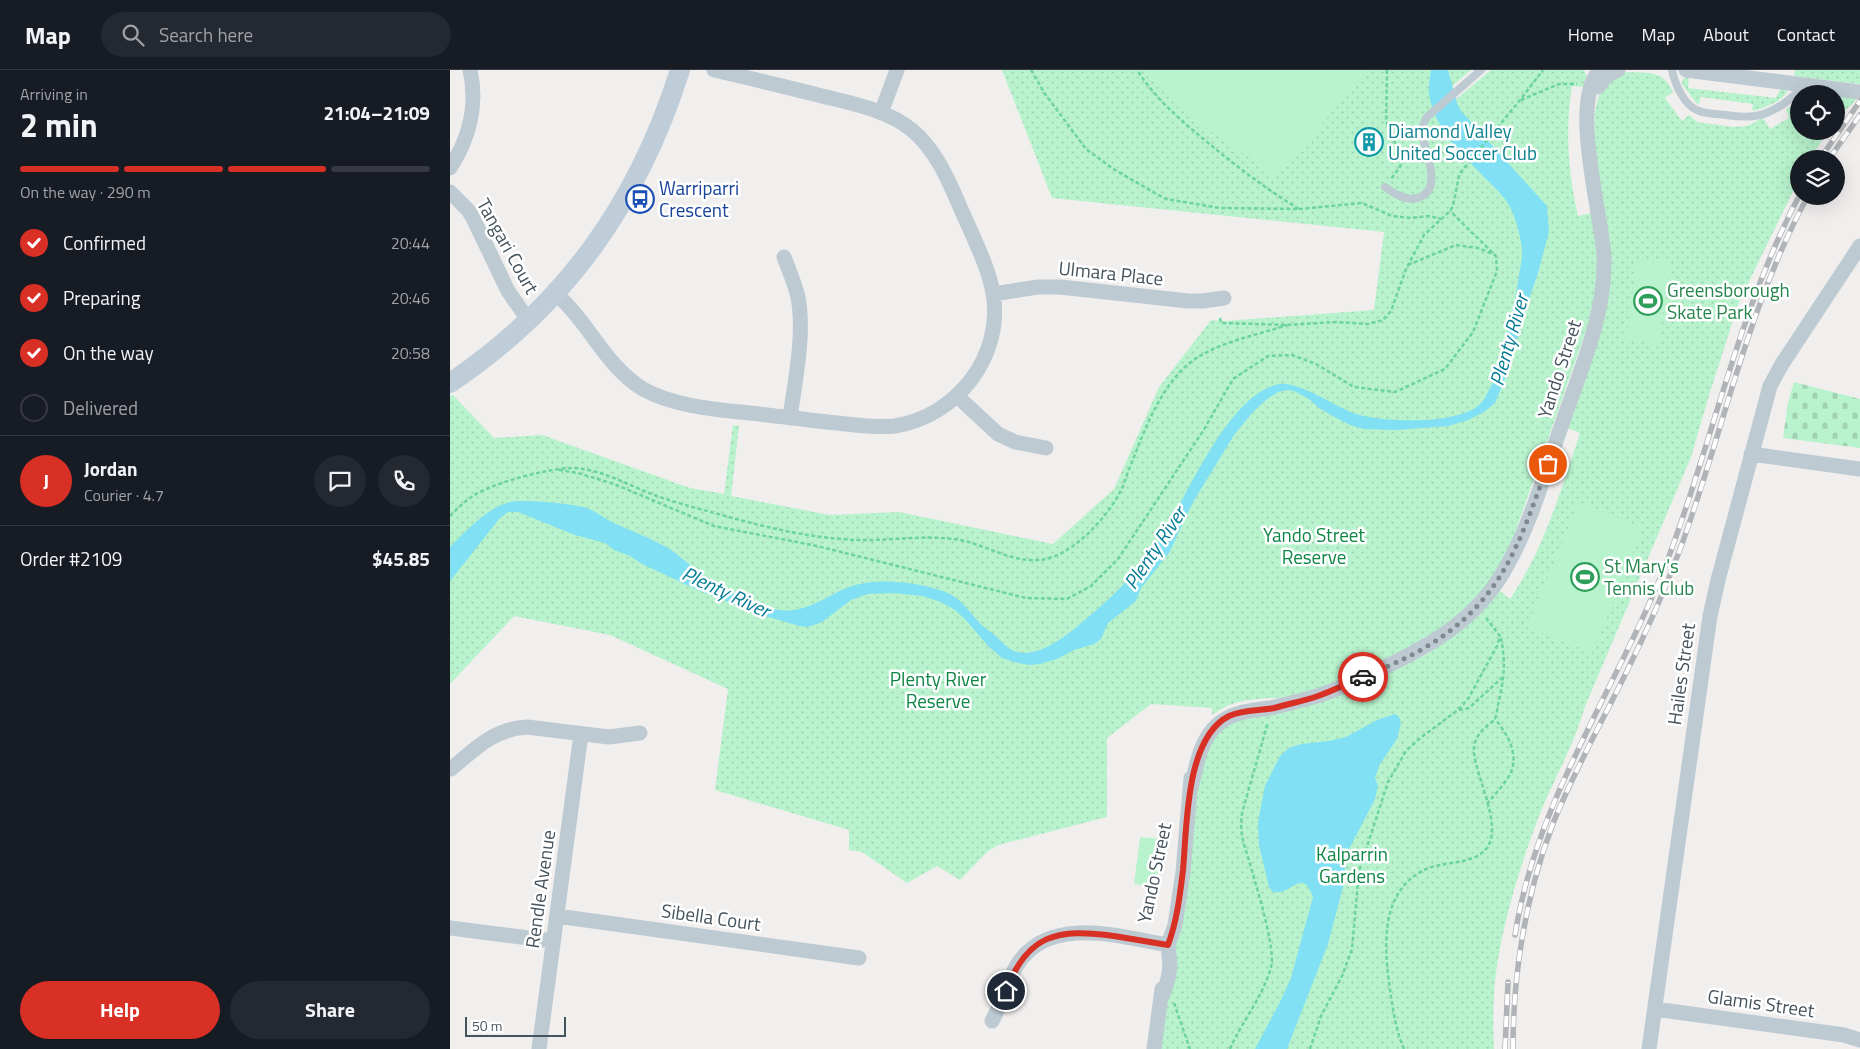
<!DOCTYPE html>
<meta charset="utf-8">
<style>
body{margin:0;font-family:"Titillium Web",sans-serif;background:#242831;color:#f1f3f6;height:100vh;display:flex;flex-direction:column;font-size:19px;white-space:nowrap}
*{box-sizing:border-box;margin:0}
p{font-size:16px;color:#9ea1a6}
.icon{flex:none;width:28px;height:28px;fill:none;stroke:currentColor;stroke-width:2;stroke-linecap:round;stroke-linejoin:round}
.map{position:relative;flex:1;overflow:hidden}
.drawer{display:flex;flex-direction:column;background:#171b24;width:450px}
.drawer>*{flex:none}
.buttons{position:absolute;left:1340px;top:15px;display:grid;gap:10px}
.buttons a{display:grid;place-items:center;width:55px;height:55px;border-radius:50%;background:#171b24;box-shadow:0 5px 20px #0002;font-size:25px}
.scale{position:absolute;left:15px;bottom:12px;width:101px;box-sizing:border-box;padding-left:5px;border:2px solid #45535d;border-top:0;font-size:14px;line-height:18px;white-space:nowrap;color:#45535d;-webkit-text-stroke:4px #fff;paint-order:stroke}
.pin{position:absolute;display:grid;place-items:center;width:42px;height:42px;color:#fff;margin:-21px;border:2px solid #fff;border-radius:50%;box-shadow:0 1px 5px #0007}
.courier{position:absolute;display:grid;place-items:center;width:50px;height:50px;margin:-25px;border:4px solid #d93025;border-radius:50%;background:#fff;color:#222;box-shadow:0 1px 6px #0007}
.head em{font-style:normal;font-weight:700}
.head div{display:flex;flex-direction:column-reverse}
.head{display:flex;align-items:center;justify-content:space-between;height:85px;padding:0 20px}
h1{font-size:32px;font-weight:700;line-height:38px}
.bar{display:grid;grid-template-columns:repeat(4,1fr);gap:8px 5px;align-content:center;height:60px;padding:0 20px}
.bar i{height:6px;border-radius:4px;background:#363941}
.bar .on{background:#d93025}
.bar p{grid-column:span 4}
.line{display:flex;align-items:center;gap:12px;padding:0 20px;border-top:1px solid #363941}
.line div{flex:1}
.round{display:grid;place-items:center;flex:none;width:52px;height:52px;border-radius:26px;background:#242831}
ol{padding:0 20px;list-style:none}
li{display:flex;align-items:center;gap:15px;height:55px}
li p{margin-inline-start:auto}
li .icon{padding:5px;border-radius:50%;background:#d93025;color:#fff;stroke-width:4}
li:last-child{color:#9ea1a6}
li i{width:28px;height:28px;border:2px solid #363941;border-radius:50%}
.button{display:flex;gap:10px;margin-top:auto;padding:10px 20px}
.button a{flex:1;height:58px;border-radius:30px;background:#d93025;color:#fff;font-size:20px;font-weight:700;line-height:58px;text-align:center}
.button a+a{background:#242831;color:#f1f3f6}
header{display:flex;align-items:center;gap:30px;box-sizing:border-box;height:70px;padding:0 25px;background:#171b24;border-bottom:1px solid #363941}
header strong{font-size:24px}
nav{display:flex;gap:28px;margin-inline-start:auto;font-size:18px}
.search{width:350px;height:45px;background:#242831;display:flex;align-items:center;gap:12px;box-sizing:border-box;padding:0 18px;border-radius:28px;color:#9ea1a6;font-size:19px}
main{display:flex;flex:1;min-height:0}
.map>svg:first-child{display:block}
</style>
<header>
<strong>Map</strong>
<div class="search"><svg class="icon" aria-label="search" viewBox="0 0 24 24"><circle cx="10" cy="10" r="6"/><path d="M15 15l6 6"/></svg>Search here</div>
<nav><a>Home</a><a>Map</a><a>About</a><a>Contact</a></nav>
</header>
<main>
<section class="drawer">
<div class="head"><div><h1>2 min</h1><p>Arriving in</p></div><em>21:04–21:09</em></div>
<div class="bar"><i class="on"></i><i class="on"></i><i class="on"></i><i></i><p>On the way · 290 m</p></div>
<ol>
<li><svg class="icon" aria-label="check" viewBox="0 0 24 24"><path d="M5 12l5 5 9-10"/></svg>Confirmed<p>20:44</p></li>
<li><svg class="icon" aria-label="check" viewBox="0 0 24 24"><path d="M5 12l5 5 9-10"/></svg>Preparing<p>20:46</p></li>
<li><svg class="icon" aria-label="check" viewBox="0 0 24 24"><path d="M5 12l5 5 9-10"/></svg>On the way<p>20:58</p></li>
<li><i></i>Delivered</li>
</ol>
<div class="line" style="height:90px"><b class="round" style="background:#d93025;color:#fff">J</b><div><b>Jordan</b><p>Courier · 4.7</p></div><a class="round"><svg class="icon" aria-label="chat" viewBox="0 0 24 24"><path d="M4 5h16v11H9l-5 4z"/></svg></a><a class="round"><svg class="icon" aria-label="phone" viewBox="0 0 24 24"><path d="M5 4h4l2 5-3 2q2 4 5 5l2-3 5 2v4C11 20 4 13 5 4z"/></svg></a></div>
<div class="line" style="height:65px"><div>Order #2109</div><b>$45.85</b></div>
<div class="button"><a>Help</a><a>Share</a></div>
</section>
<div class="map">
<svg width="1410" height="979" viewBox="0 0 1410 979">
<defs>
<pattern id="green-dots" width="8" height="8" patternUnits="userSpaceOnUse" patternTransform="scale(1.25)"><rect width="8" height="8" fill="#b8f3cd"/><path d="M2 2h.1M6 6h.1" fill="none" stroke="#a0d2b2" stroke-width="1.8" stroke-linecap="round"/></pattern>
<pattern id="cemetery-stones" width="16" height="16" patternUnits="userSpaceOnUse" patternTransform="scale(1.25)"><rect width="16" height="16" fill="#b8f3cd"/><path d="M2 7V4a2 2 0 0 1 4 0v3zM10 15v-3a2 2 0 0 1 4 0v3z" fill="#a0d2b2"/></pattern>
</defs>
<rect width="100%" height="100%" fill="#f1eeee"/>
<path fill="url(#green-dots)" d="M552,0H1021L990,27L994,39L1041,0H1134L1137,7L1136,17L1122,16C1115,60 1118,102 1128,146L1142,143L1147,173V202L1146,220L1138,255L1059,480C1049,497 1038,515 1025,530C998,560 962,576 926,593C897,607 869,620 838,627C832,628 825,628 819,628C796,630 781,631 762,645V638L701,634L657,668V747L548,775L537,782L510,810L487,796L457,813L412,782L399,780V760L265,720L278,619L160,565L64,546L0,614V326L3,325L44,368L92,365L240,418L274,424L283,355L289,356L281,426L380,445L449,442L603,474L664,419L709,317L761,250L774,251L924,240L934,162L602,128Z
M1345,0H1410V14L1344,6Z
M1176,2C1199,3 1213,0 1223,22L1215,28L1232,51L1239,45L1247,52L1283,57L1297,56L1313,48L1320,59L1339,48L1336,40L1349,29V61H1378L1360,89H1349V109L1289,232L1260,322L1241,387L1134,639C1124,675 1105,707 1091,741C1070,795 1047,868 1044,926C1043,943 1043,961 1044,979H711L747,723L756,676L777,651L939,603L979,583L1028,546L1049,520L1060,529C1094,479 1111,420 1130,363L1117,358L1148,265L1147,92C1144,62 1137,11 1176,2Z
M1235,7H1239L1238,18L1326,28L1330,19H1334L1337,21C1333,32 1314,37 1304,41L1302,39L1303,34L1251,27L1249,34H1247L1232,14V11Z
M1386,25L1407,28C1401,37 1393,41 1386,50Z"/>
<path fill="url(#cemetery-stones)" d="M1344,312L1410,329V378L1333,368L1338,332Z"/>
<path fill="#b8f3cd" d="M699,0H918L827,106C783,75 727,45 699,0Z
M1210,187L1221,189L1208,274L1176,269L1187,190L1209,193Z
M1129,432L1193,458L1142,583L1077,557Z
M690,767L712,769L706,817L684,814Z"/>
<path fill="#81e0f4" d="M981,0H998L1007,33L1011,41L1097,136L1099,162L1088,203L1073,247L1060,296L1045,333L1034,342L1018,350L998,356L947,360L914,359L900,355L881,345L869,338L859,329L844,321L837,320L828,322L817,329L803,342L784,365L743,432L719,483L691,518L686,531L658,553L651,569L644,574L624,580L607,589L590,594L579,595L564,592L552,588L538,576L515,549L505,540L491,532L472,526L443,523L418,524L401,530L372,552L358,557L349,556L309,544L250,521L192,494L180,486L164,480L155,473L125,465L68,442H58L50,448L0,511V477C14,463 37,438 57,433C72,428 121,434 137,438C145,441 151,446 158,450C180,461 203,468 224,482C230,487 236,492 243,497C264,514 302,537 329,540C359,544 378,523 405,515C432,508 466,512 493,521C511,528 516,538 529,552C534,558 542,562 547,567C556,576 560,582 574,583C594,583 616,566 630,554C656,533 685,505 704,479C733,437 775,325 829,314C848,311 883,335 903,343C930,353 1007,355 1029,335C1034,331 1039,320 1042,314C1047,303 1050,288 1053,276C1060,252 1066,229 1069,205C1070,197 1073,188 1072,181C1072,171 1066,150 1062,141C1058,130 1046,119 1037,110C1014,86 984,59 979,24C978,17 980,8 981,0Z
M945,644L949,647L951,653L947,669L930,694L925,708L928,716L925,729L896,785L894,813L878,874L837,979H805L830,932L841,908L863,827C851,796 843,826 823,822L819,817L809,775L808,752L815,716L830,686L839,678L851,674L879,671L896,667L927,650Z"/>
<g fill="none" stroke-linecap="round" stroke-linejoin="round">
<path stroke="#6dd49e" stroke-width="2.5" stroke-dasharray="4 2.5" stroke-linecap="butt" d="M581,0L595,24L636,79L665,100L705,123L716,129L770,138L849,139C821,122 794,102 768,81C739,57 708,33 687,0
M937,0L936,51L952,89L950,97L941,109
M1071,30L1109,14H1127
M849,139L912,133L942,146L961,148L979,146L991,149
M958,195L1006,175L1028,178L1045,185
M770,248L771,253L837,255L886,252L918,254L933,250L941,241L956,199L974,165L1000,141L1003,136L1009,106L1011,102L1070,30L1093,0
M109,400L128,403L164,414L264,456L367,476L576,528L617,529L641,516L668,489L753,361L783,309L818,286L842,285L866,294L904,317L945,322L995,299L1023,262L1047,201L1046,186L1000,141
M0,446C8,438 16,430 26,424C47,412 96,399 121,398C149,398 178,415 204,425C224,432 245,438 265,443C310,456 358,468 405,470C438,471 471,465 503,469C532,472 558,492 588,490C619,489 655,450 669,424C674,416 676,406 680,397C693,364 706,328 730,302C755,274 802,267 837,255
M1009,640L1019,638L1054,606
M1037,734C1045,724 1056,713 1061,702C1069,684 1057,663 1045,649
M724,933L740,979
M780,979C792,951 813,927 821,897C827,876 799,793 792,767L791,754L792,743L818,652
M860,979L871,946L892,906L902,879L909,801L938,712L956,681L969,669L1008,640L1018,629L1047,576L1050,566L1036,548
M954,979C946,961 943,940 940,920C934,877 929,821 976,799C995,791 1022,795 1036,779C1054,758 1026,707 1024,683C1023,673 1028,663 1036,657C1038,654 1042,652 1044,650C1047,646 1047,639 1048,635C1054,608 1056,595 1051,568"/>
<path stroke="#bdcad2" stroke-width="8" d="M1222,0C1225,14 1234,36 1249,41C1257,44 1267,44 1276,45C1289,47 1302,48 1314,44C1331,38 1344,26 1356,15
M935,117C945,124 955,131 967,128C996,121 973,78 972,62C972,56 974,52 977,47L1031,0"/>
<path stroke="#bdcad2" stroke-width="15" d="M1236,0L1410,22
M1148,17C1153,9 1158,3 1168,0
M431,43L447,0
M0,98C19,69 28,35 20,0
M0,122L18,140L23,148L58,221L79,251
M334,187C339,200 345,214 348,227C355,265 345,310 340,348
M105,223C139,252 155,296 193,319C230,340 284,340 325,346C346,348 366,351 387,353C406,355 426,358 445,356C507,346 554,286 543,223C539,201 529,180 520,159C504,126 492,85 462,60C436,39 399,33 368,25C333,16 299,8 264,0
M543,224L588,217H610L738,231H753L774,228
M507,326L548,364L565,372L596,378
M1301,384L1410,399
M1,699C26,678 44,659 77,657L159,667L190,663
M741,718C746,697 750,670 767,655C784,641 800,641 819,638C833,636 847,631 860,628C880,623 898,614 916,606C975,579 1028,552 1059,492C1082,450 1095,402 1111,357C1129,303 1156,245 1154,187C1152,144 1119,31 1150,0
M107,846L409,888
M0,858L103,871
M712,927L718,909L720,896L718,875L725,855L733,802L741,708
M1205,939L1394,965L1410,970
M542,951C552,933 557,912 567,895C599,844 671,867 718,875
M89,979L131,664
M704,979L712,919
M1199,979L1260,546L1268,510L1320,316L1332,294L1410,176"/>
<path stroke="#bfcdd9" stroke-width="20" d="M0,313C116,235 188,133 230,0"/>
<defs>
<path id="rail" d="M1370,89L1410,31
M1379,89L1410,45
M1065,865C1087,725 1170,615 1219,486C1264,366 1289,240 1349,126
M1055,979L1058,912
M1063,979C1063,901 1076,824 1104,751C1124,702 1150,655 1174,607C1194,567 1213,525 1229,482C1273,364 1297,237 1358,126"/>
</defs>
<use href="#rail" stroke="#b0b4b9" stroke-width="5.5"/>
<use href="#rail" stroke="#fff" stroke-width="4" stroke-dasharray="11" stroke-linecap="butt"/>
</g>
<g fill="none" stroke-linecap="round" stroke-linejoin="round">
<path stroke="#818990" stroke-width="5" stroke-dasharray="0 9" d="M913,607C934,598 956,589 976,577C1052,532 1070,472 1098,394"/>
<path stroke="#d93025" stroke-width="6" d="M556,921C577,864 608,858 664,866C682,869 700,872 718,875C727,851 730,825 733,800C737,758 735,668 779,646C794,639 809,641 824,638C838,634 854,631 868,626C883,621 898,613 913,607"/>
</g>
<defs>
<symbol id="building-ring" viewBox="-11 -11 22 22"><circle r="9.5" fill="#fff" stroke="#0f9aa8" stroke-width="1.5"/><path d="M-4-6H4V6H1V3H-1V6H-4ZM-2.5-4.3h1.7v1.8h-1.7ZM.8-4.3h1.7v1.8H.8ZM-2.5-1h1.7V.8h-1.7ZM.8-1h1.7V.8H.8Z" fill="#0f9aa8"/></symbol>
<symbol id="bus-ring" viewBox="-11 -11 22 22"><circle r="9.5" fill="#fff" stroke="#1a4fb4" stroke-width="1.5"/><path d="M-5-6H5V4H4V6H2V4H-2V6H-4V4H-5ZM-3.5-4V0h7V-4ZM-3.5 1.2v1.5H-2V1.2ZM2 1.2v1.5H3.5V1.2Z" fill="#1a4fb4"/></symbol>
<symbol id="stadium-ring" viewBox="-11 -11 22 22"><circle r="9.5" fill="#fff" stroke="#2e9e5b" stroke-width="1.5"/><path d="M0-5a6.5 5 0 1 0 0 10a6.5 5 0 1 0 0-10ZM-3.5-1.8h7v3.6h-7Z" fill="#2e9e5b"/></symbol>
</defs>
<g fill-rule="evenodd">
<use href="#building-ring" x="903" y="56" width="32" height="32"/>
<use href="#bus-ring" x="174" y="113" width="32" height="32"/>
<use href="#stadium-ring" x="1182" y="215" width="32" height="32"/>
<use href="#stadium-ring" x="1119" y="491" width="32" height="32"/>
</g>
<g text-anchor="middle" stroke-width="5" stroke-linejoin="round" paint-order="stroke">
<g font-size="19" fill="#0d838f" stroke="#fff" text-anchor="start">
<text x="938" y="68">Diamond Valley<tspan x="938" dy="22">United Soccer Club</tspan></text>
</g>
<g font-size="19" fill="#164399" stroke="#fff" text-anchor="start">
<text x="209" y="125">Warriparri<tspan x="209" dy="22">Crescent</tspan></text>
</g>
<g font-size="19" fill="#45535d" stroke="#fff">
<text transform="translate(58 176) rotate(61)" y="7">Tangari Court</text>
<text transform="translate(661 203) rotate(6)" y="7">Ulmara Place</text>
<text transform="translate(1109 299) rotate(-72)" y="7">Yando Street</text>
<text transform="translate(1231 604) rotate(-82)" y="7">Hailes Street</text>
<text transform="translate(704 803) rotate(-78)" y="7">Yando Street</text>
<text transform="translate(90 819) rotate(-82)" y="7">Rendle Avenue</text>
<text transform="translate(261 847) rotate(8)" y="7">Sibella Court</text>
<text transform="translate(1311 933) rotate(8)" y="7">Glamis Street</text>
</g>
<g font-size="19" fill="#27864d" stroke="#fff" text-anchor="start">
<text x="1217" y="227">Greensborough<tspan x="1217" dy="22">Skate Park</tspan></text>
<text x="1154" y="503">St Mary's<tspan x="1154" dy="22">Tennis Club</tspan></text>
</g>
<g font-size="19" fill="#0f8646" stroke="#fff">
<text x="864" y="472">Yando Street<tspan x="864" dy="22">Reserve</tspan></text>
<text x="488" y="616">Plenty River<tspan x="488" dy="22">Reserve</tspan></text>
<text x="902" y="791">Kalparrin<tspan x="902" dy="22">Gardens</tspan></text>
</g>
<g font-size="20" font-style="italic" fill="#037b94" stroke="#fff">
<text transform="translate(1059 270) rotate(-74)" y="7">Plenty River</text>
<text transform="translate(705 478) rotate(-56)" y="7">Plenty River</text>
<text transform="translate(276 522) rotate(25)" y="7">Plenty River</text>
</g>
</g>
</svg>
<div class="buttons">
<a><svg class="icon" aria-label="locate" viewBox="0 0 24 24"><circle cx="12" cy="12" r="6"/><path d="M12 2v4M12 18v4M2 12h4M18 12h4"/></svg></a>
<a><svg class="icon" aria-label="layers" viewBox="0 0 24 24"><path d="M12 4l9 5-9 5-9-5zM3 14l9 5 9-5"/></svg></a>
</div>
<div class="scale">50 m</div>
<div class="pin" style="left:1098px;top:394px;background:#ea580c"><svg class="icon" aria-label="bag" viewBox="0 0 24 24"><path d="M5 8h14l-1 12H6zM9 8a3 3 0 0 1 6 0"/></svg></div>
<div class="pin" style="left:556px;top:921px;background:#1f2937"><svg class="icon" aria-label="home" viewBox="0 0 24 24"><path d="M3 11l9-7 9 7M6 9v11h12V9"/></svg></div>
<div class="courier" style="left:913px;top:607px"><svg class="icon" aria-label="car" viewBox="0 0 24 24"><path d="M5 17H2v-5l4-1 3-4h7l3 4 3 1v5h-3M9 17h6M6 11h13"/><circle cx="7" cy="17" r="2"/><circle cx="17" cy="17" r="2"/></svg></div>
</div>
</main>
